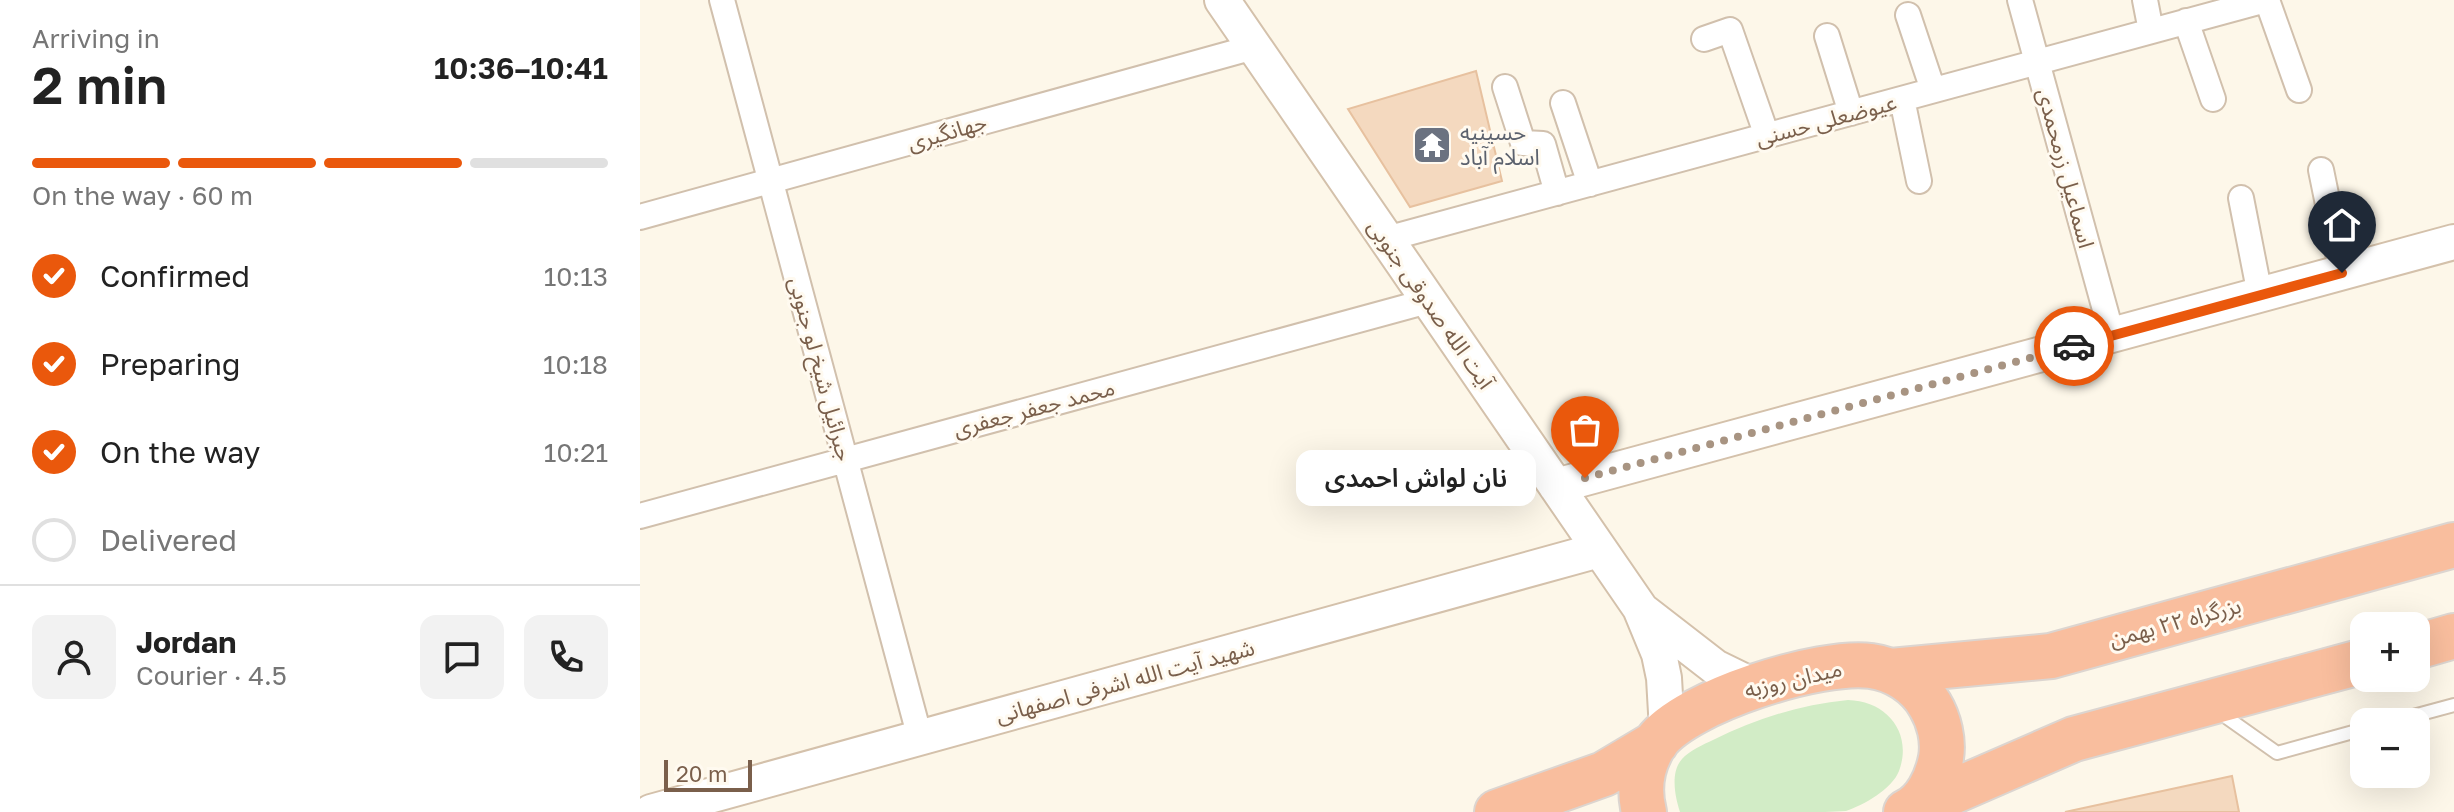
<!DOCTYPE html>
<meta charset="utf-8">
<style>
body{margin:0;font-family:"Golos Text","Noto Sans Arabic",sans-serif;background:#f2f2f2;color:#222;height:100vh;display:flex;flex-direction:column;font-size:30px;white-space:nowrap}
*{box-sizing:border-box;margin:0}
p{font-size:26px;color:#767676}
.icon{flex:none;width:44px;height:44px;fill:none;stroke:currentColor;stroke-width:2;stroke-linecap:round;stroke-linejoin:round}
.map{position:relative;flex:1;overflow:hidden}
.panel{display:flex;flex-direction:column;background:#fff;width:640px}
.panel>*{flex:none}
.controls{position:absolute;left:1710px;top:612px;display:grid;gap:16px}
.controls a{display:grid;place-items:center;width:80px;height:80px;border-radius:16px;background:#fff;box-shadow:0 8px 32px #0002;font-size:40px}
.scale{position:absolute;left:24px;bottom:20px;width:88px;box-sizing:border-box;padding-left:8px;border:4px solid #7a5f4b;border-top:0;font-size:22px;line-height:28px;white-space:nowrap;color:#7a5f4b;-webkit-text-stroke:6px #fffaf0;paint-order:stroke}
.pin{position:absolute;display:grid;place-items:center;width:68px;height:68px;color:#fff;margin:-82px -34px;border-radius:50% 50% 50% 0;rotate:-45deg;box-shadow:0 0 8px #0007}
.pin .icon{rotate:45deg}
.courier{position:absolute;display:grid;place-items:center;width:80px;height:80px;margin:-40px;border:6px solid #ea580c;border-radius:50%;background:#fff;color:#222;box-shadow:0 2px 10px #0007}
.bubble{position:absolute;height:56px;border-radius:16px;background:#fff;box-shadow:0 8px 32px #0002;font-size:26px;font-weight:600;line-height:56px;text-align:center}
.head em{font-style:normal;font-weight:600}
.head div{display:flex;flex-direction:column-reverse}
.head{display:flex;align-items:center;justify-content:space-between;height:136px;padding:0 32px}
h1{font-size:52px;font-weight:600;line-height:60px}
.bar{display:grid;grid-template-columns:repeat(4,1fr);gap:12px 8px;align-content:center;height:96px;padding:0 32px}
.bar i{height:10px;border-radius:6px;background:#e0e0e0}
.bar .selected{background:#ea580c}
.bar p{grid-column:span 4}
.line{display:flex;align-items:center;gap:20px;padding:0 32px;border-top:2px solid #e0e0e0}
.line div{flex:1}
.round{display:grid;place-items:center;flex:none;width:84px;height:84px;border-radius:16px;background:#f2f2f2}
ol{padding:0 32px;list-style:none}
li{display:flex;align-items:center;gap:24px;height:88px}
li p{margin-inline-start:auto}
li .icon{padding:8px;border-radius:50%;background:#ea580c;color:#fff;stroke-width:4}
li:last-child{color:#767676}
li i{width:44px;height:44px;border:4px solid #e0e0e0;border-radius:50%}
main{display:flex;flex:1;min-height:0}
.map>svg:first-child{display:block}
</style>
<main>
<section class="panel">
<div class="head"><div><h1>2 min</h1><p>Arriving in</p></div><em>10:36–10:41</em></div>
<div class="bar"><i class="selected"></i><i class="selected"></i><i class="selected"></i><i></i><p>On the way · 60 m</p></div>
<ol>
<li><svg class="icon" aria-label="check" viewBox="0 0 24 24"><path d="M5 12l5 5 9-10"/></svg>Confirmed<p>10:13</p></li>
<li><svg class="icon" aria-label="check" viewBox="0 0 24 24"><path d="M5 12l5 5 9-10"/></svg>Preparing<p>10:18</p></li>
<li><svg class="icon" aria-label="check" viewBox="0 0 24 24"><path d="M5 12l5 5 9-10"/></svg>On the way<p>10:21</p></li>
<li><i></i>Delivered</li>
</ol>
<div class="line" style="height:144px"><a class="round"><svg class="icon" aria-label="person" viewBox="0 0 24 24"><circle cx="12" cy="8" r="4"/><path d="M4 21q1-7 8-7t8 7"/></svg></a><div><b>Jordan</b><p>Courier · 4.5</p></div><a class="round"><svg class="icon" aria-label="chat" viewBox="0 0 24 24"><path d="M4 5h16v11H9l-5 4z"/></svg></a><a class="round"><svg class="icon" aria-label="phone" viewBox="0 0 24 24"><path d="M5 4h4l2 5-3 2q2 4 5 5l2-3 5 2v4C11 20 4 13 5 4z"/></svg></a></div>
</section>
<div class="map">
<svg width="1814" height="812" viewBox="0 0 1814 812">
<rect width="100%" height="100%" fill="#fdf7e9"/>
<path fill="#d2ecc6" d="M1208,700C1247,701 1273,733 1259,771C1252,789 1224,805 1206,811C1194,812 1176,812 1163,812C1122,812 1081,812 1040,812C1035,797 1030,772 1042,759C1049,751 1064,744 1073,740C1117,718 1160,705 1208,700Z"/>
<path fill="#f4d9bf" stroke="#e7c19f" stroke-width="2" d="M836,71L862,181L770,207L708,109Z
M1592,776L1599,812H1425Z"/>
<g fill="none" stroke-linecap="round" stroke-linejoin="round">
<defs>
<path id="lane" d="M1579,712L1637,753L1724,729
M1751,722L1814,705"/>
<path id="street" d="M82,0L280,738
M1380,0L1472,335
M1505,0L1511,31
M1627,0L1659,90
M1268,15L1293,90
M1546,21L1573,99
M1187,36L1211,113
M1064,39L1090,30L1127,136
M865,87L883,143L903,144L917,193
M1262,99L1279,181
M923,103L950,184
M1681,170L1702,273
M1601,198L1620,295
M0,217L614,47
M746,239L1626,0
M0,516L788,301"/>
<path id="secondary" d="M582,0L1000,608L1019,654L1024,678L1027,730
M916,486L1814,242
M1004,612L1075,667L1116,687
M11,812L959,550"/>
<path id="highway" d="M1776,647L1814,636
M1251,671L1411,656L1814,545
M1273,809L1434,739L1724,661
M857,812L964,774L1016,743
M1004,812C998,788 1002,763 1016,742C1046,701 1181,659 1231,666C1255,669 1278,684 1290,705C1299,720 1304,740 1301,758C1297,779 1286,803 1266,812"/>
</defs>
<use href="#lane" stroke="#d1c0ad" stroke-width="16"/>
<use href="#street" stroke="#d1c0ad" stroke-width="28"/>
<use href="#secondary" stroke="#d4c1ab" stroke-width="38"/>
<use href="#highway" stroke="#dcd5d0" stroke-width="48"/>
<use href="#lane" stroke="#fff" stroke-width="12"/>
<use href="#street" stroke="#fff" stroke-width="24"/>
<use href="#secondary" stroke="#fff" stroke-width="34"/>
<use href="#highway" stroke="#f9be9e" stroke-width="44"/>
</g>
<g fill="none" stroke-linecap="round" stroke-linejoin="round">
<path stroke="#a89482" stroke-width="8" stroke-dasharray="0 14.4" d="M945,478L1434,346"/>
<path stroke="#ea580c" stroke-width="10" d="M1434,346L1702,273"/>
</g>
<defs>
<symbol id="temple-square" viewBox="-11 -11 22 22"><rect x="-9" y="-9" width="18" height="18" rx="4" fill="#6b7280" stroke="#fffaf0"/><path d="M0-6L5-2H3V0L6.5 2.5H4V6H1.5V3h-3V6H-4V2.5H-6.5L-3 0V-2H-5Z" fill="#fff"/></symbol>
</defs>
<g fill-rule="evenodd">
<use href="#temple-square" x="770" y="123" width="44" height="44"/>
</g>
<g text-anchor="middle" stroke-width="6" stroke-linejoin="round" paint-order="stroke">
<g font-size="22" fill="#7a5f4b" stroke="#fffaf0">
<text transform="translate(1186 120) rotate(-15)" y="8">عیوضعلی حسنی</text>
<text transform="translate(307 132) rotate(-16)" y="8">جهانگیری</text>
<text transform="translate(1426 168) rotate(75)" y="8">اسماعیل زرمحمدی</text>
<text transform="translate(791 304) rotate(55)" y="8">آیت الله صدوقی جنوبی</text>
<text transform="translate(181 369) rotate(75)" y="8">جبرائیل شیخ لو جنوبی</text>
<text transform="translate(394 408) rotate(-15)" y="8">محمد جعفر جعفری</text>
<text transform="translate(1535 622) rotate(-15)" y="8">بزرگراه ۲۲ بهمن</text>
<text transform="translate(1153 679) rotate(-13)" y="8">میدان روزبه</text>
<text transform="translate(485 681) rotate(-15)" y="8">شهید آیت الله اشرفی اصفهانی</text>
</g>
<g font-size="22" fill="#5b616d" stroke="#fffaf0" text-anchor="start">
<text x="820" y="140">حسینیه<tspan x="820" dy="25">اسلام آباد</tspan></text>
</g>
</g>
</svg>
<div class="controls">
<a>+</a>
<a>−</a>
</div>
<div class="scale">20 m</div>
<div class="pin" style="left:945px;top:478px;background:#ea580c"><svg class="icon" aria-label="bag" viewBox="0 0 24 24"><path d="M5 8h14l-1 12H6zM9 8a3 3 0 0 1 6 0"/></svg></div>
<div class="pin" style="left:1702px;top:273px;background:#1f2937"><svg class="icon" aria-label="home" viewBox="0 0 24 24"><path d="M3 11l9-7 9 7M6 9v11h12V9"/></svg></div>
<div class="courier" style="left:1434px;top:346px"><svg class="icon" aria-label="car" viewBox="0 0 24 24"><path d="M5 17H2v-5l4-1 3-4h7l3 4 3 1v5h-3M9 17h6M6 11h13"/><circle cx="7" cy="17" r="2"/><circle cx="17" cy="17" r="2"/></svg></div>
<div class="bubble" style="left:656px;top:450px;width:240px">نان لواش احمدی</div>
</div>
</main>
